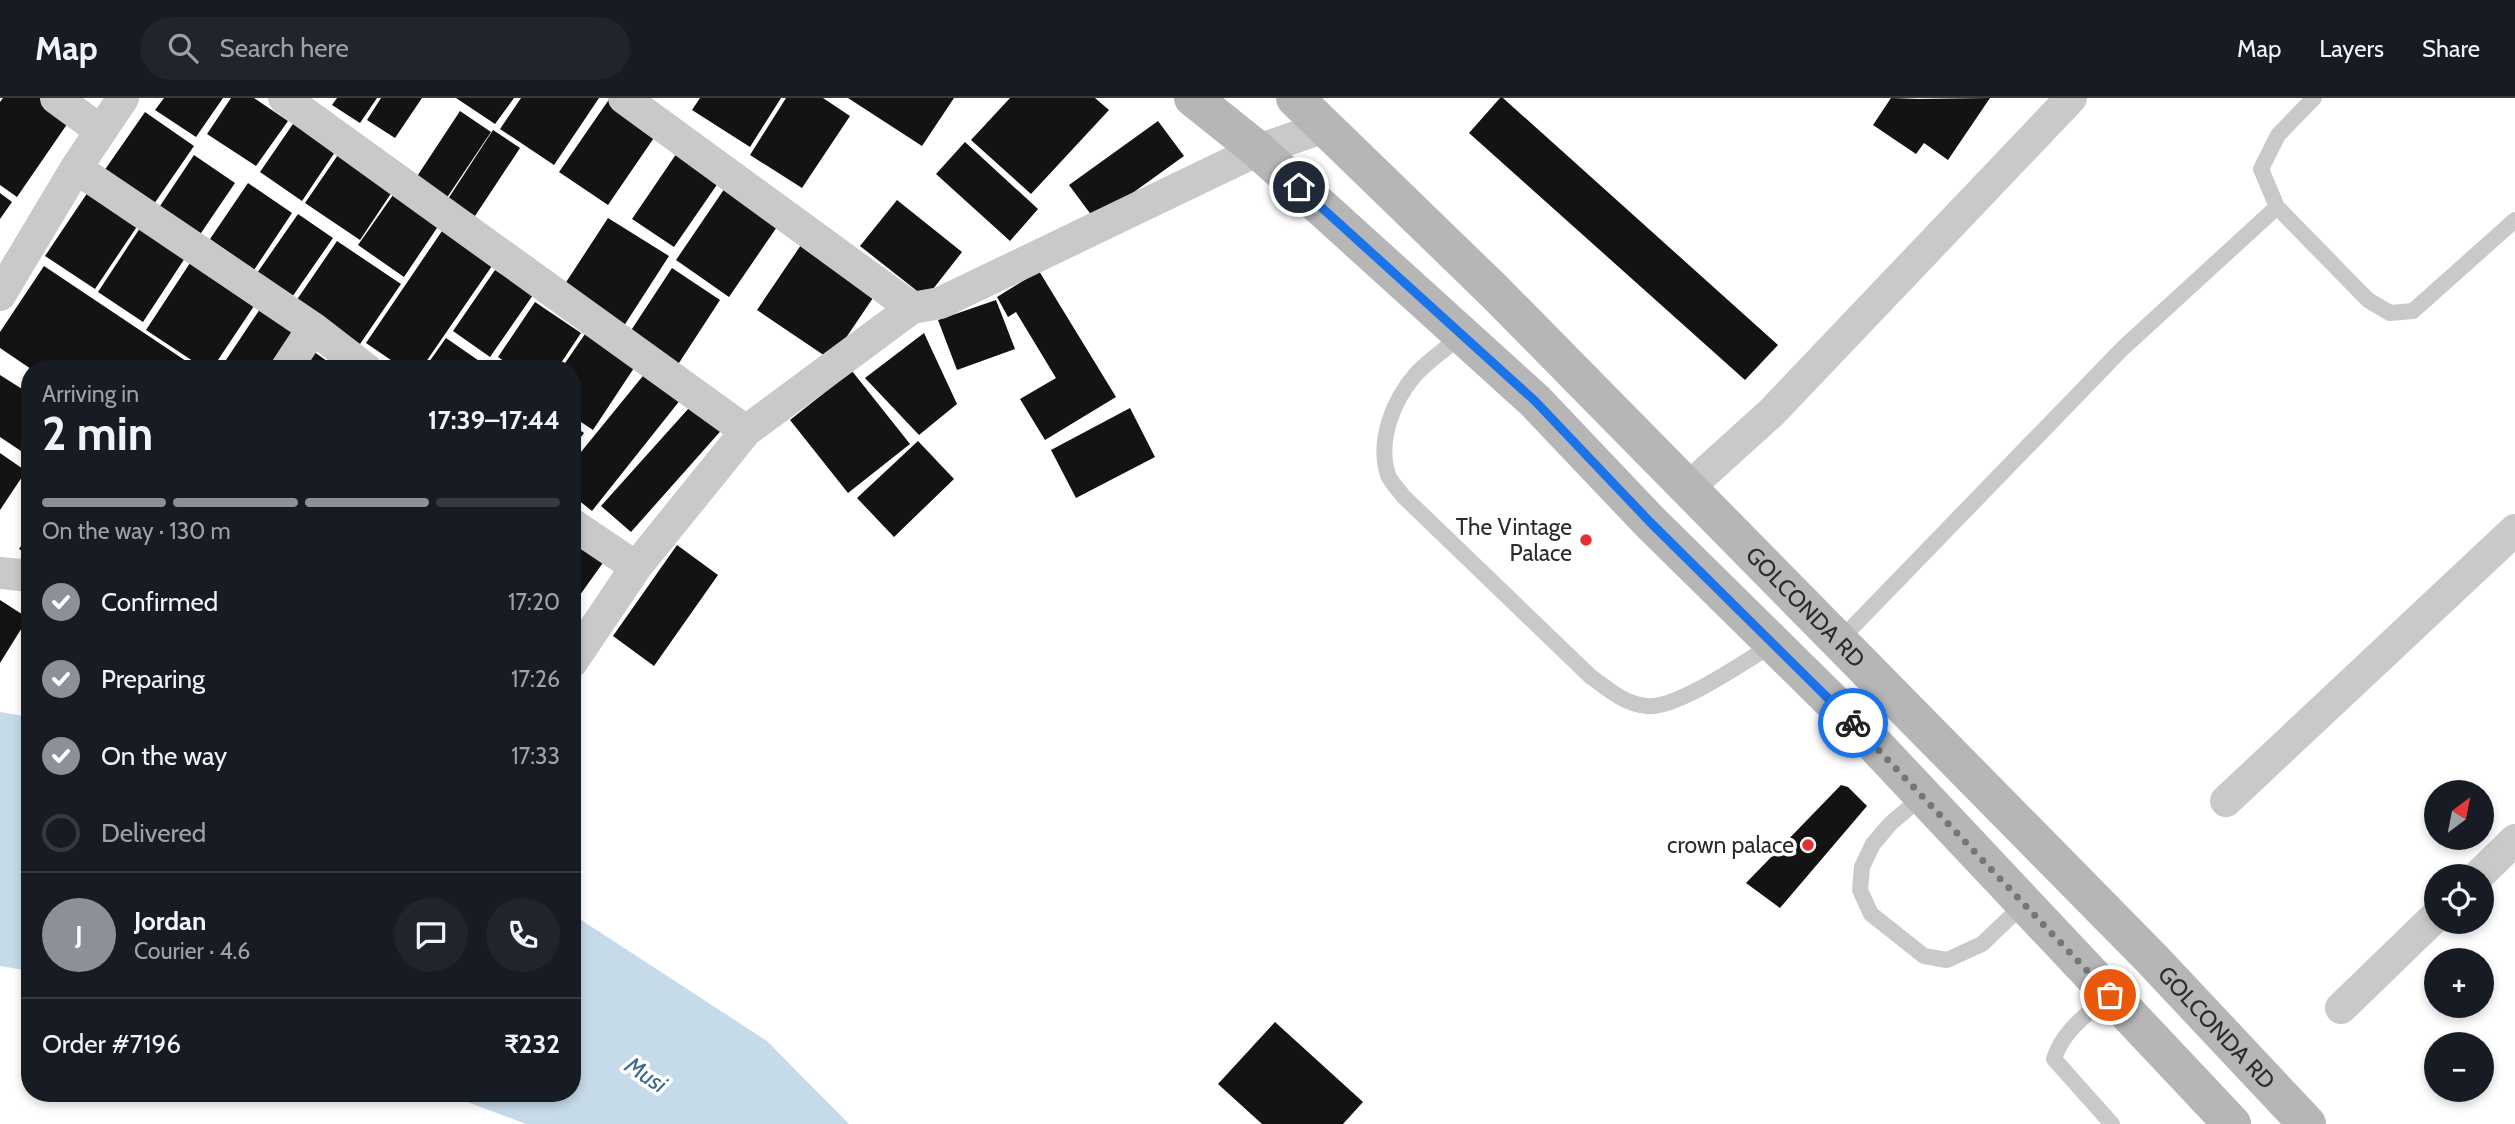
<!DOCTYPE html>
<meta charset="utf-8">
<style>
body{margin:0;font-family:Cabin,sans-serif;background:#20242c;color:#f1f3f6;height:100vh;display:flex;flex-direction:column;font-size:26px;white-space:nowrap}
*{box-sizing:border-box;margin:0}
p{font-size:23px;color:#9ea1a6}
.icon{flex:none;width:38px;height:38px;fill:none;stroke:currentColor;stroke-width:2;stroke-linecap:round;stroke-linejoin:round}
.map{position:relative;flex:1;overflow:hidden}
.details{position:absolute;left:21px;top:262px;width:560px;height:742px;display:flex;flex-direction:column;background:#171b24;border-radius:28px;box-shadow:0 4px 10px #0003}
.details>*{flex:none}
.needle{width:46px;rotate:32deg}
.controls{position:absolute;left:2424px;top:682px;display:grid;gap:14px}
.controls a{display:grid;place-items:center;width:70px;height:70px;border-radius:50%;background:#171b24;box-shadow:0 4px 10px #0003;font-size:35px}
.pin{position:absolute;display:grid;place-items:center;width:60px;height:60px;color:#fff;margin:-30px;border:4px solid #fff;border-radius:50%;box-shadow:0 2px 7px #0007}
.courier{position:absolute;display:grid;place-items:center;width:70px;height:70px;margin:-35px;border:5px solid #1a73e8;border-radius:50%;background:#fff;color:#222;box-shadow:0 2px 9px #0007}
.overview em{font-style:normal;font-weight:700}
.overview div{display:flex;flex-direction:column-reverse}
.overview{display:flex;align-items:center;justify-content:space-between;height:119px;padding:0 21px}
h1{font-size:46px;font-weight:700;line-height:52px}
.bar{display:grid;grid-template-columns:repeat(4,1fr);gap:10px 7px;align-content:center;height:84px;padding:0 21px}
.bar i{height:9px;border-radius:5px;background:#363941}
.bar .active{background:#8c9099}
.bar p{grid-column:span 4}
.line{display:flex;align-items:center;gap:18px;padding:0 21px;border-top:2px solid #363941}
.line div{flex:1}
.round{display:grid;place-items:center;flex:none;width:74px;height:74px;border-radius:37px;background:#20242c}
ol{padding:0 21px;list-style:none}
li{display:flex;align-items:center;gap:21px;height:77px}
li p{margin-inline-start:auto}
li .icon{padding:7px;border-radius:50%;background:#8c9099;color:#fff;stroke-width:4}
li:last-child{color:#9ea1a6}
li i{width:38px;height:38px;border:4px solid #363941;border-radius:50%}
header{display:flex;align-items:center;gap:42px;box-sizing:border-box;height:98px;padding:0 35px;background:#171b24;border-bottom:2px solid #363941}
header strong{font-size:33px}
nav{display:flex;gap:38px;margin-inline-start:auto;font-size:24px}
.search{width:490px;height:63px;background:#20242c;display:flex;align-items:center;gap:18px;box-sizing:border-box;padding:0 24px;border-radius:38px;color:#9ea1a6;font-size:26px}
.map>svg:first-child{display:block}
</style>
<header>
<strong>Map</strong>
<div class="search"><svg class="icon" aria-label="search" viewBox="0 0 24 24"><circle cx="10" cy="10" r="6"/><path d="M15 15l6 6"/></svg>Search here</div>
<nav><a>Map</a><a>Layers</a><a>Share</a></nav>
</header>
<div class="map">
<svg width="2515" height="1026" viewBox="0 0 2515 1026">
<rect width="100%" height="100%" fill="#fff"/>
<path fill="#c6dbea" d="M0,614L30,619V873L0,868Z
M572,816L767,943L849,1026H526L446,996H572Z"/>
<path fill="#131313" d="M3,0H44L72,19L17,99L0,87V4Z
M164,0H223L196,39L155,12Z
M231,0H254L288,23L256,68L207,36Z
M337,0H377L360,25L332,7Z
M381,0H422L395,40L367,22Z
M456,0H514L495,26Z
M521,0H599L554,67L500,31Z
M610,0L660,31L608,107L559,74Z
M700,0H781L750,49L692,12Z
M786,0H823L850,18L802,90L750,57Z
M848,0H954L922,48Z
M1010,0H1095L1109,12L1031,96L971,42Z
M1500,0H1503L1778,247L1745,282L1469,35Z
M1891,0L1918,1L1990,0L1948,62L1924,45L1916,56L1873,27Z
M460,13L491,34L440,110L410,89Z
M145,14L194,48L154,106L104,73Z
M295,23L337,51L302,103L260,74Z
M1158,23L1184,58L1095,122L1069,87Z
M493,32L520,50L475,118L448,101Z
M965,44L1038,111L1010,143L936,76Z
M683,46L725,75L674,149L632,121Z
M342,51L396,88L360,142L305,105Z
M194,57L235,85L199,138L158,111Z
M248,85L292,115L254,172L210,141Z
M400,87L445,118L404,179L358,147Z
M727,87L781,123L729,199L676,162Z
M90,91L140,124L95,191L45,158Z
M0,95L12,104L0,121Z
M897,102L962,154L926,200L860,148Z
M298,116L333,140L290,202L255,178Z
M608,120L669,158L620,234L559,195Z
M140,130L185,160L143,224L98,194Z
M444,130L494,165L421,271H404L366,245Z
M337,143L401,186L360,246L296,203Z
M803,144L877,194L831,262L757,212Z
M190,165L254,208L212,271H205L146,232Z
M44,168L192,267L189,271H31L0,250V234Z
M672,170L720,202L677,268L628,237Z
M495,172L533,197L490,259L453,233Z
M1039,173L1116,299L1045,342L1020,301L1056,280L1016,214L1008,219L997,199Z
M996,202L1015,251L957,272L938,222Z
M535,204L581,235L557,271H516L498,259Z
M260,211L296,235L272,271H220Z
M924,235L957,306L919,337L865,280Z
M585,236L634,270L593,332L572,318V271H561Z
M446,240L485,267L483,271H424Z
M313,253L338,271H300Z
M651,268L685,296L592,413L572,397V365Z
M852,273L910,346L848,395L790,322Z
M0,277L30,296V359L0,339Z
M697,301L726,327L631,434L601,408Z
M1130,310L1155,359L1076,400L1051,352Z
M572,327L584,335L572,351Z
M918,343L954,381L894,439L857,400Z
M0,355L26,373L0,412Z
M572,428L610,455L572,508Z
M30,435V457L19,451Z
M677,447L718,477L654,568L613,538Z
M0,502L28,520L0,565Z
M1841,687L1848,689L1867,708L1780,810L1746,785Z
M1275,924L1363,1004L1343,1026H1262L1218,986Z"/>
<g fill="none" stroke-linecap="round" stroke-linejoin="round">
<path stroke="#c9c9c9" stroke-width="16" d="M2314,0L2278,37L2261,71L2277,109L2368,202L2390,215L2413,213L2515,122
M1462,237C1447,250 1429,262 1416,276C1393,302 1377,343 1388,377C1391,385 1399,392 1404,399L1590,578C1608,591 1624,606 1647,608C1676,612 1746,562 1774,546
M1839,543L2123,250L2277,109
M1923,698L1891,725L1873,746L1862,769L1860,792L1871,816L1924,858L1947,862L1982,846L2025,805
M2110,896C2088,916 2063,932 2054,961L2112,1026"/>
<path stroke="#c9c9c9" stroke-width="32" d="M56,0L101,33
M284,0L746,333
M624,0L912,210
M76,70L313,230L366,271
M0,197L76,70L123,0
M286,271L313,230
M1687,391L1772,314L2071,0
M572,426L636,469
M0,475L30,478
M572,564L636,469L746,333L912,210L940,205L1258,52L1325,29
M2226,703L2515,432
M2477,779L2515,742
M2341,910L2436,818"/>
<g stroke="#b6b6b6" stroke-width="38">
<path d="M1193,0L1258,52L1535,303L1650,424L1861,632L2232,1026"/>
<path id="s1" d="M1295,0L1495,194L2152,861L2307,1026"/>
</g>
</g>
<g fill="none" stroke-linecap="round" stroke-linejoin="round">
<path stroke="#767676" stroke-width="7" stroke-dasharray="0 12.6" d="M1853,625L2110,897"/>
<path stroke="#1a73e8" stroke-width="9" d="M1299,89L1535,303L1650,424L1853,625"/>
</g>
<g fill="#e23037" stroke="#fff" stroke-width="2.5">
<circle cx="1586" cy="442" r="7"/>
<circle cx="1808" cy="747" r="7"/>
</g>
<g text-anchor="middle" stroke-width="7" stroke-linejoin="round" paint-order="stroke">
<g font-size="23" fill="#2c2c2c" stroke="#fff" text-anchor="end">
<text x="1572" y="437">The Vintage<tspan x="1572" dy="26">Palace</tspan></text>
<text x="1794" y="755">crown palace</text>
</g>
<g font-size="23" fill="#2c2c2c" stroke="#fff">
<text dy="8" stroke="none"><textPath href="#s1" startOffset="721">GOLCONDA RD</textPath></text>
<text dy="8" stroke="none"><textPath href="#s1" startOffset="1309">GOLCONDA RD</textPath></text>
</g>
<g font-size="24" font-style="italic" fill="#3c6b8c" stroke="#fff">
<text transform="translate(646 977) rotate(34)" y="8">Musi</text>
</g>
</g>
</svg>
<div class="controls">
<a><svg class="needle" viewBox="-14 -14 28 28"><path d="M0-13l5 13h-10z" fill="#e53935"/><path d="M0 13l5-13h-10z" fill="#9ea1a6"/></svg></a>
<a><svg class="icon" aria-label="locate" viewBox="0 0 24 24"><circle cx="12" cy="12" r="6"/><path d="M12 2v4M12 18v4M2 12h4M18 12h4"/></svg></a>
<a>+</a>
<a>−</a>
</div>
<div class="pin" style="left:2110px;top:897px;background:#ea580c"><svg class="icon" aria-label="bag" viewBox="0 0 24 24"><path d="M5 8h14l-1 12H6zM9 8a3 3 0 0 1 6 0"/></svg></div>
<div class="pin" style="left:1299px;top:89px;background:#1f2937"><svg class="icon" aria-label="home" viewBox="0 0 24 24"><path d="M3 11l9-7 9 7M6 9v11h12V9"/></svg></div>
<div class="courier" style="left:1853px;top:625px"><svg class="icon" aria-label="bike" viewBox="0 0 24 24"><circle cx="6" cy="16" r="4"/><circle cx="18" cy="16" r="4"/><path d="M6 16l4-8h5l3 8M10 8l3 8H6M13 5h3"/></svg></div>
<section class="details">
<div class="overview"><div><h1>2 min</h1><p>Arriving in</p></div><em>17:39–17:44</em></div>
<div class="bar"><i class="active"></i><i class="active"></i><i class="active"></i><i></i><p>On the way · 130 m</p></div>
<ol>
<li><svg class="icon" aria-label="check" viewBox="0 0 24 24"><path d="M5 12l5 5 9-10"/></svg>Confirmed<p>17:20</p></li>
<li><svg class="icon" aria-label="check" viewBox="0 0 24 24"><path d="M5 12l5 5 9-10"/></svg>Preparing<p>17:26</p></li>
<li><svg class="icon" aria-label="check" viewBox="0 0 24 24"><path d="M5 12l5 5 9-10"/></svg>On the way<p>17:33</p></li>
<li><i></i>Delivered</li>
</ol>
<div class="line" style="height:126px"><b class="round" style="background:#8c9099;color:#fff">J</b><div><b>Jordan</b><p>Courier · 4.6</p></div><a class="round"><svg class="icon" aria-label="chat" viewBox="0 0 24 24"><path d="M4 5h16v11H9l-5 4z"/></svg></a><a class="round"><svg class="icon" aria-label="phone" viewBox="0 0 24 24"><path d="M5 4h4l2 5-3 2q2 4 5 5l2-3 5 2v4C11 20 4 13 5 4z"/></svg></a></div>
<div class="line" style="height:91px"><div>Order #7196</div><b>₹232</b></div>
</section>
</div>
